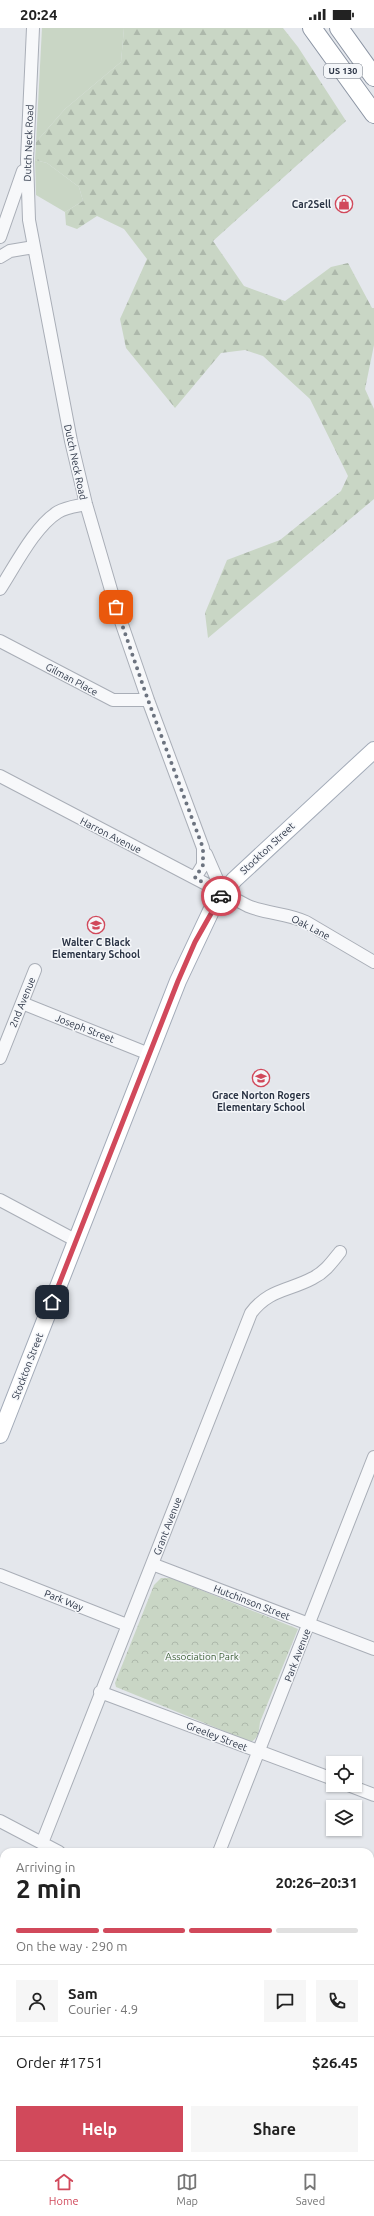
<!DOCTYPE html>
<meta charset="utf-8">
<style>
body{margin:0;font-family:Ubuntu,sans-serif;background:#f6f6f6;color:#222;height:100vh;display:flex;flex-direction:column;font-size:15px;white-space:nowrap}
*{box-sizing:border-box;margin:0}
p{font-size:13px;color:#767676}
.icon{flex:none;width:22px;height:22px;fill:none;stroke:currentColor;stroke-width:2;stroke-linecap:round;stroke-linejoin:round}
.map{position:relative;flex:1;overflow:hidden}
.sheet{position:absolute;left:0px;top:1820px;width:374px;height:312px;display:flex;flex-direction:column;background:#fff;border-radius:12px 12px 0 0;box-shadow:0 1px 3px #0004}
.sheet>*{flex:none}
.fabs{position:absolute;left:326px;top:1728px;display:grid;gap:8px}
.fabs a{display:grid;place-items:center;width:36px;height:36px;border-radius:0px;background:#fff;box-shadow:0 1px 3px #0004;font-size:20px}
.pin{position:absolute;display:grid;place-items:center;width:34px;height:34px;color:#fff;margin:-17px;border-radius:8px;box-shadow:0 2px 6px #0006}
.courier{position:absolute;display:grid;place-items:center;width:40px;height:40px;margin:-20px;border:3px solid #d1495b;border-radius:50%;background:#fff;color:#222;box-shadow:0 1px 5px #0007}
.headline em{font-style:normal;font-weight:600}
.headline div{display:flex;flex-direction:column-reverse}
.headline{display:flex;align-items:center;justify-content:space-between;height:68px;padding:0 16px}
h1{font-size:26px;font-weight:600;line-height:30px}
.bar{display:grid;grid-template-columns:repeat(4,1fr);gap:6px 4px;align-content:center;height:48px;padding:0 16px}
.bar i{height:5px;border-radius:3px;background:#e0e0e0}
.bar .on{background:#d1495b}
.bar p{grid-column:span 4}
.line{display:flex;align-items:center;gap:10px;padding:0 16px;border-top:1px solid #e0e0e0}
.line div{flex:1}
.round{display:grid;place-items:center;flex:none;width:42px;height:42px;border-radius:0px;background:#f6f6f6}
.action{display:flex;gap:8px;margin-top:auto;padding:8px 16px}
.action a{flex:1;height:46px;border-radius:0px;background:#d1495b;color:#fff;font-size:16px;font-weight:600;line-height:46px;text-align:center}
.action a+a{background:#f6f6f6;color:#222}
.status{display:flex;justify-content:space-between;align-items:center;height:28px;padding:0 20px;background:#fff;direction:ltr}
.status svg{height:11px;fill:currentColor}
.menu{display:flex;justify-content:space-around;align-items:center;height:56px;border-top:1px solid #e0e0e0;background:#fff;font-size:11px;color:#767676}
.menu a{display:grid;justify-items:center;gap:2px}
.menu .on{color:#d1495b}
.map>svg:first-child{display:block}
</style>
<div class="status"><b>20:24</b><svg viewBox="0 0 49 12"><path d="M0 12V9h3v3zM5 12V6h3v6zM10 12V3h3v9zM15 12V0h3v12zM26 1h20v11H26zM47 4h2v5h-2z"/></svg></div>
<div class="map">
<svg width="374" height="2132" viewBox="0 0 374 2132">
<defs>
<pattern id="forest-firs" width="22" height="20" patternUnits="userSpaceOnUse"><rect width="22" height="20" fill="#c9d6c5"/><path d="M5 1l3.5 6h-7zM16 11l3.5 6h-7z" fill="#adb8ab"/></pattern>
<pattern id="park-crowns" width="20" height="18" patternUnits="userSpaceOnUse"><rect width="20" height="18" fill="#c9d6c5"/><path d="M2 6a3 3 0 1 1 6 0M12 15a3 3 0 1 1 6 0" fill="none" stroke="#adb8ab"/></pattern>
</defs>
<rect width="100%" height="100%" fill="#e4e7ec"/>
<path fill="#c9d6c5" d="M42,0H124L121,34L65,81L36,114Z
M35,132L47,135L79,159L83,173L65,184L36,167Z"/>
<path fill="url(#forest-firs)" d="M124,0H283L298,19L346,93L213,213L244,258L285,273L331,239L348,235L372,280H374V317L365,361L374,381V471L208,610L205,585L227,532L280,512L341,463L348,448L310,371L263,328L245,322L221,325L175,380L126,320L120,291L147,231L124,201L97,188L77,201L66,197L65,184L83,173L79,159L47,135L35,132L36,114L65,81L121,34Z
M374,1985V2132H137L140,2128H194L215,2131L220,2128H370V1986Z"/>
<path fill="url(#park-crowns)" d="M161,1550H171L298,1601L260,1694C259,1702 259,1710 251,1714L116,1659L115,1655L154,1557Z
M46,2128H140L137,2132H51Z"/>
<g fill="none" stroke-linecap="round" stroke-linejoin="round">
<defs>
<path id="minor" d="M33,0L27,131L29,192L71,413L86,476L116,579L148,672L203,820V837L195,850
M0,209L23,143
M0,229L10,223L34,219
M0,561C15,538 35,498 58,484C66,479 77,478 86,476
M0,613L113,672H148
M0,748L248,878C267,886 287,885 306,894L374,934
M206,826L223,865
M22,975L149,1026
M0,1030L35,942
M0,1172L75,1212
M152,1536L374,1621
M0,1547L127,1597
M100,1664L333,1751
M348,1757L374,1767
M0,1793L59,1824
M42,1815L251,1285C269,1261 289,1263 313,1250C325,1244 332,1234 340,1224
M219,1824L374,1429
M0,2072L4,2065"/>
<path id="major" d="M0,1407L178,953L211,883L234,852L374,722"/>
<path id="highway" d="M312,0L374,86
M339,0L374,49"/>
</defs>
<use href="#minor" stroke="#a9aeb7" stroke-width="14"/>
<use href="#major" stroke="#a3abb8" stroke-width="18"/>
<use href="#highway" stroke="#8b94a3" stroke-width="20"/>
<use href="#minor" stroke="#f7f8fa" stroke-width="12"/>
<use href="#major" stroke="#fff" stroke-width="16"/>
<use href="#highway" stroke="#fff" stroke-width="18"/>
</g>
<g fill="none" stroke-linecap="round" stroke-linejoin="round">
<path stroke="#6c737f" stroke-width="4" stroke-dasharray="0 7.2" d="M116,579L148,672L203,820V837L195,850L223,865L221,868"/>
<path stroke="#d1495b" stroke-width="5" d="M52,1274L178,953L195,914L221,868"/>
</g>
<defs>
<symbol id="shop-ring" viewBox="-11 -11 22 22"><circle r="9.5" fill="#f4f6f9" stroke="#d1495b" stroke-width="1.5"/><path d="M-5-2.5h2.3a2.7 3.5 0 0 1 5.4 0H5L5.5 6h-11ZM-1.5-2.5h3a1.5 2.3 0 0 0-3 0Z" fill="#d1495b"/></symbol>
<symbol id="school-ring" viewBox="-11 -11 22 22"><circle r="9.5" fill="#f4f6f9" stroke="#d1495b" stroke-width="1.5"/><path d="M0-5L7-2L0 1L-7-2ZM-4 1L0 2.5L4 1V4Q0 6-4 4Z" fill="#d1495b"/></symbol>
</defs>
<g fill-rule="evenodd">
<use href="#shop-ring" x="334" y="166" width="20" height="20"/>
<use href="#school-ring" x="86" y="887" width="20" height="20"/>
<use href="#school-ring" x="251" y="1040" width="20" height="20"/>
</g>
<g text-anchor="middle" stroke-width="3" stroke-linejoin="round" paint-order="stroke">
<rect fill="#f4f6f9" stroke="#676e7b" stroke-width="1" x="324" y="36" width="38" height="14" rx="3"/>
<g font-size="9" font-weight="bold" fill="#2b3445">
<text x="343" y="46">US 130</text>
</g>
<g font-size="10" fill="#2b3445" stroke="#f4f6f9">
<text transform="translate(28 115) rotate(-88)" y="4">Dutch Neck Road</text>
<text transform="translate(76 434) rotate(78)" y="4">Dutch Neck Road</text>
<text transform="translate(72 651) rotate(28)" y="4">Gilman Place</text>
<text transform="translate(111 807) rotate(27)" y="4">Harron Avenue</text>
<text transform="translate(267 820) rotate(-43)" y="4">Stockton Street</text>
<text transform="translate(311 899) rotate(27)" y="4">Oak Lane</text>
<text transform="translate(22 974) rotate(-68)" y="4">2nd Avenue</text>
<text transform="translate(85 1000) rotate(21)" y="4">Joseph Street</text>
<text transform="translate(27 1338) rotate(-69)" y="4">Stockton Street</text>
<text transform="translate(167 1498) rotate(-69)" y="4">Grant Avenue</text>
<text transform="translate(64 1572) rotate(22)" y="4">Park Way</text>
<text transform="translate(252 1574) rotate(21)" y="4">Hutchinson Street</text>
<text transform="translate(297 1627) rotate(-69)" y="4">Park Avenue</text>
<text transform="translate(217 1708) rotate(21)" y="4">Greeley Street</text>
</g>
<g font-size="10" font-weight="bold" fill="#2b3445" stroke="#f4f6f9">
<text x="331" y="180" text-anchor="end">Car2Sell</text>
<text x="96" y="918">Walter C Black<tspan x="96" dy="12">Elementary School</tspan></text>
<text x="261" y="1071">Grace Norton Rogers<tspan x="261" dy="12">Elementary School</tspan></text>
</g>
<g font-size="10" fill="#3f6138" stroke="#f4f6f9">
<text x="202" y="1632">Association Park</text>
</g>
</g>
</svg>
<div class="fabs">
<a><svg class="icon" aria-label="locate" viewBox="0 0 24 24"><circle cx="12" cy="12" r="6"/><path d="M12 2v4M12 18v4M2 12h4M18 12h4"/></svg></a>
<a><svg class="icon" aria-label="layers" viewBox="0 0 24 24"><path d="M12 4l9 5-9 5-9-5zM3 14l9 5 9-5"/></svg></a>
</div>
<div class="pin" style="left:116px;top:579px;background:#ea580c"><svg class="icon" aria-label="bag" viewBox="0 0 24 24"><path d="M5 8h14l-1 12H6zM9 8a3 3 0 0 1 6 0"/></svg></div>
<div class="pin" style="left:52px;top:1274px;background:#1f2937"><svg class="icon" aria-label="home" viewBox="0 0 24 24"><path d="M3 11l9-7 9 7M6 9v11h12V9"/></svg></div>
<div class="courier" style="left:221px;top:868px"><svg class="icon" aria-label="car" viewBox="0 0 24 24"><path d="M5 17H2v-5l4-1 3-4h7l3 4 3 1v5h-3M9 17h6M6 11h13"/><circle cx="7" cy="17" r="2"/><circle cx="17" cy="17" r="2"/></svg></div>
<section class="sheet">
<div class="headline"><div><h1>2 min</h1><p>Arriving in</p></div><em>20:26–20:31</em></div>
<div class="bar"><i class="on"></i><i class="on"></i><i class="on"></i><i></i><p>On the way · 290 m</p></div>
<div class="line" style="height:72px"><a class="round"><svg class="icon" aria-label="person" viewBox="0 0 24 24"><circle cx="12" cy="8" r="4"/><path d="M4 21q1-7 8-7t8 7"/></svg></a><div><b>Sam</b><p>Courier · 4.9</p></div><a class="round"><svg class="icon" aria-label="chat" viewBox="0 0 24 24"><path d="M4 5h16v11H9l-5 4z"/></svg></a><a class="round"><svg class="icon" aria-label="phone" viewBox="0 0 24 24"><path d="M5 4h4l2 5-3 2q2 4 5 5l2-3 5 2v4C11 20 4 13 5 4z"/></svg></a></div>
<div class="line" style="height:52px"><div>Order #1751</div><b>$26.45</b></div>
<div class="action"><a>Help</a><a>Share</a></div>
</section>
</div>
<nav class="menu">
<a class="on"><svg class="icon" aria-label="home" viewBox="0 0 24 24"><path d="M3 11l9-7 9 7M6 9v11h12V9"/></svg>Home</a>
<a><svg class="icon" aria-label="map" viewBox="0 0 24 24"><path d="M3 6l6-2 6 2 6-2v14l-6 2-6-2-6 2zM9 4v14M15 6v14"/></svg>Map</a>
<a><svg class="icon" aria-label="saved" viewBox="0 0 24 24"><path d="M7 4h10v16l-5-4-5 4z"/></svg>Saved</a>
</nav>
